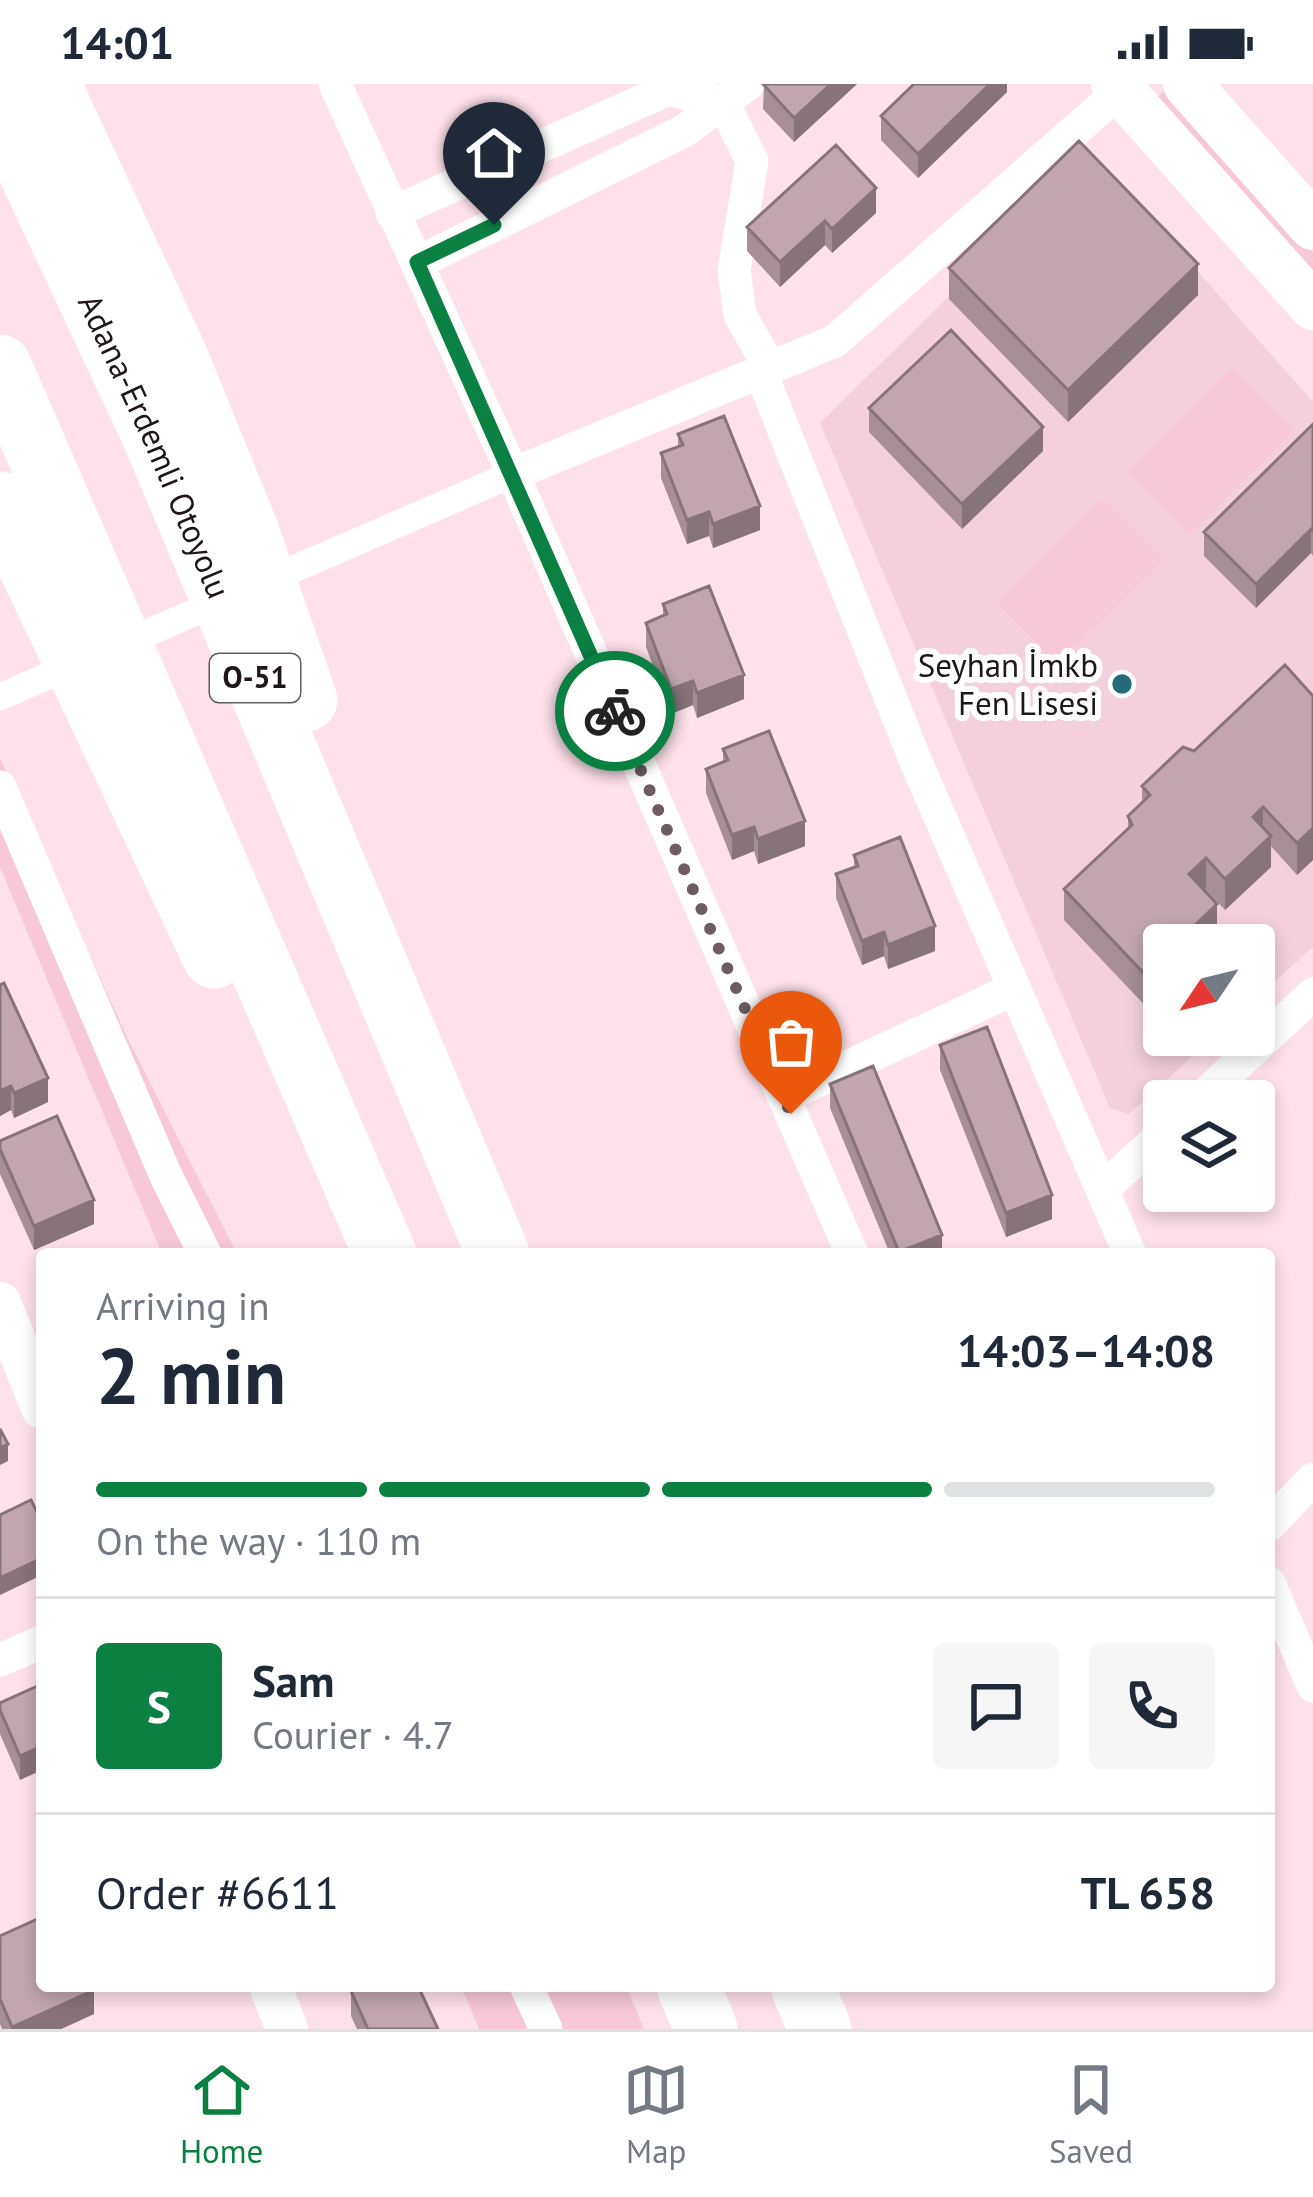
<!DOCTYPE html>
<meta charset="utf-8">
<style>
body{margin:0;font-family:"PT Sans",sans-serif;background:#f6f6f7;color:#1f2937;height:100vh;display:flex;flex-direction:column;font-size:45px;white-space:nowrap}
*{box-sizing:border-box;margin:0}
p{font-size:39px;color:#747a83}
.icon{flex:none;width:66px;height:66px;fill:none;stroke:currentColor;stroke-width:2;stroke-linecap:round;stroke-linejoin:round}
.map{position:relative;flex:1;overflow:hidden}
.drawer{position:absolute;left:36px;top:1164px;width:1239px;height:744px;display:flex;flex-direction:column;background:#fff;border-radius:12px;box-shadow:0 6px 18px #0003}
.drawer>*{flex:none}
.needle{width:78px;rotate:235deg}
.buttons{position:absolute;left:1143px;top:840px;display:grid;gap:24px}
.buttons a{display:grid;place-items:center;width:132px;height:132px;border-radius:12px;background:#fff;box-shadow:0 6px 18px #0003;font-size:60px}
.pin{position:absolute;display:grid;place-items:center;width:102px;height:102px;color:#fff;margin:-123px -51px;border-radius:50% 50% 50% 0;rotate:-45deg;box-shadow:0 0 12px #0007}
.pin .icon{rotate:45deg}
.courier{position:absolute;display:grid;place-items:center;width:120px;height:120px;margin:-60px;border:9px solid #0b8043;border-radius:50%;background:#fff;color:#222;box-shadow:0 3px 15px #0007}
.overview em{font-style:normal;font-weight:600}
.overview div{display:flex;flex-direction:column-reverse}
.overview{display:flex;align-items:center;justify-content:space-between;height:204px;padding:0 60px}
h1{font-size:78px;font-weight:600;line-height:90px}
.bar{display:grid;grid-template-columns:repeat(4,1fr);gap:18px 12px;align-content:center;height:144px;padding:0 60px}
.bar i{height:15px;border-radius:9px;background:#e0e1e3}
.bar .current{background:#0b8043}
.bar p{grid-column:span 4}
.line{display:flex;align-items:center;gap:30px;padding:0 60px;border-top:3px solid #e0e1e3}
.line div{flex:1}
.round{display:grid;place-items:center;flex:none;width:126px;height:126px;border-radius:12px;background:#f6f6f7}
.status{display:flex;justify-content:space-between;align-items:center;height:84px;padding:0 60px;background:#fff;direction:ltr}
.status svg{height:33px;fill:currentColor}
.menu{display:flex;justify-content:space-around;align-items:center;height:168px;border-top:3px solid #e0e1e3;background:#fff;font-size:33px;color:#747a83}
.menu a{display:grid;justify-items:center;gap:6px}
.menu .current{color:#0b8043}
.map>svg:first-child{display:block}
</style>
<div class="status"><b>14:01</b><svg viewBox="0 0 49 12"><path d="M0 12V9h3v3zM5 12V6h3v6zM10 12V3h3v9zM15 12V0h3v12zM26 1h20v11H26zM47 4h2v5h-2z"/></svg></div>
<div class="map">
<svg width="1313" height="1945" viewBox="0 0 1313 1945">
<rect width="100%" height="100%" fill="#fee1ea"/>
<path fill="#f3d0db" d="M1109,87L1313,318V863L1254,916V861H1164V951H1216L1129,1030L1110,1024L820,339L1034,129Z"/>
<path fill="#f9c8d8" d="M1167,5L1313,169V191L1157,13Z
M1232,284L1294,346L1190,450L1128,387Z
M1102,415L1163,476L1058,580L997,519Z
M0,674L128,955L237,1170H162L0,783Z
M461,1902H626L644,1945H479Z"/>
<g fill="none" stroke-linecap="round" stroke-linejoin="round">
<path stroke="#fff" stroke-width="27" d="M264,498L513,390
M115,563L228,514
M0,613L80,578"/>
<path stroke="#fff" stroke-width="33" d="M335,0L513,390L852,1170
M670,0L673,6L724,20L752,77L734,186L740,231L770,284
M392,129L680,0
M417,179L684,47L748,0
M761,289L916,678L1130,1170
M513,390L835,257L1128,0
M0,703L166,1092L205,1170
M783,1013L1014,905
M1198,1017L1313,910
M1103,1105L1164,1049
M1269,1441L1313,1395
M1269,1499L1313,1602
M0,1576L42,1558
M526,1902L546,1945"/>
<path stroke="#fff" stroke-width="42" d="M0,1219L42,1324
M270,1902L287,1945"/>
<path stroke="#fff" stroke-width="48" d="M1115,0L1313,222
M1187,0L1313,142"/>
<g stroke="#fff" stroke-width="63">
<path d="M49,0L176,272L247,446L306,616"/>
<path id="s1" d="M0,24L154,353L498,1170"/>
<path d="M0,282L385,1170"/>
<path d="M0,419L214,873"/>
<path d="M688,1902L706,1945"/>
<path d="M802,1902L820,1945"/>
</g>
</g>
<path fill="#a68f96" d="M764,0H857L794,58L763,25Z
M1007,0V8L918,94L881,56V32Z
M876,129L832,169L825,161L780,203L747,167V143Z
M949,184L1198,211L1068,338L949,215Z
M869,324L1043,367L962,445L869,348Z
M1313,340V472L1311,469L1256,524L1204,472V448Z
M678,350L760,446L713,464L709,452L687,460L661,394V369L678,362Z
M663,520L744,615L697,634L693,621L671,630L646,563V539L663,532Z
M1313,612V776L1297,791L1271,762V783L1225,826L1206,806L1205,807L1217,852L1207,861H1164L1154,931L1064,836V805L1128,745V732L1142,719V702L1194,667Z
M723,665L805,762L758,780L754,767L732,776L706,709V685L723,678Z
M854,771L935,867L888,885L884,872L862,881L836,814V790L854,784Z
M0,901L48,1018L14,1034L11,1026L0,1032Z
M940,961L1052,1135L1006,1153L940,986Z
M830,1000L942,1170H890L830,1024Z
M0,1057L94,1140L34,1166L0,1090Z
M42,1600L20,1696L0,1650V1619Z
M0,1852L94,1930L61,1945H2L0,1940Z
M351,1907L438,1945H357L351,1932Z"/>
<path fill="#87747a" d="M831,0H857L794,58V34Z
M990,0H1007V8L918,94V70Z
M876,104V129L832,169V145Z
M825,137V161L780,203V178Z
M1198,180V211L1068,338V306Z
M1043,343V367L962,445V420Z
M760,422V446L713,464V440Z
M709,428V452L687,460V436Z
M1311,445V469L1256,524V500Z
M744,591V615L697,634V609Z
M693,597V621L671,630V605Z
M1263,723V754L1253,733Z
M805,737V762L758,780V755Z
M754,743V767L732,776V751Z
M1313,744V776L1297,791V759Z
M1271,752V783L1225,826V795Z
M1206,774V806L1189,822V790Z
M1217,820V852L1207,861H1194V842Z
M935,842V867L888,885V861Z
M884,848V872L862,881V857Z
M1164,890V922L1154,931V900Z
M48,994V1018L14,1034V1009Z
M11,1002V1026L0,1032V1007Z
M1052,1111V1135L1006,1153V1129Z
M94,1116V1140L34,1166V1142Z
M942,1151V1170H899V1168Z
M8,1360V1377L0,1381V1364Z
M42,1474V1491L0,1511V1494Z
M42,1662V1686L20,1696V1672Z
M94,1906V1930L61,1945H12V1943Z"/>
<path fill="#c1a6af" stroke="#87747a" stroke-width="3" d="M763,0H831L794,34Z
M914,0H990L918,70L881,32Z
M1079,57L1198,180L1068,306L949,184Z
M836,61L876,104L832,145L825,137L780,178L747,143Z
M951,246L1043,343L962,420L869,324Z
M724,332L760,422L713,440L709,428L687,436L661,369L683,361L678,350Z
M1313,340V447L1311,445L1256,500L1204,448Z
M709,502L744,591L697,609L693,597L671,605L646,539L667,530L663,520Z
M1285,581L1313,612V744L1297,759L1263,723L1253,733L1271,752L1225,795L1206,774L1189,790L1217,820L1194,842L1204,853L1195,861H1164V890L1154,900L1064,805L1132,741L1128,732L1150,711L1142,702L1183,663L1194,667Z
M769,647L805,737L758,755L754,743L732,751L706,685L728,676L723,665Z
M900,753L935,842L888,861L884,848L862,857L836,790L858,782L854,771Z
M4,899L48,994L14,1009L11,1002L0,1007V901Z
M987,943L1052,1111L1006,1129L940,961Z
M873,982L942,1151L899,1168L830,1000Z
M57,1032L94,1116L34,1142L0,1065V1057Z
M0,1345L8,1360L0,1364Z
M31,1416L42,1438V1474L0,1494V1431Z
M42,1600V1662L20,1672L0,1626V1619Z
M42,1833V1902H92L94,1906L12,1943L0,1915V1852Z
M363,1902H418L438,1945H368L351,1907Z"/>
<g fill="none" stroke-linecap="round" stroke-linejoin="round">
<path stroke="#6d5d62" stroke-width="12" stroke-dasharray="0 21.6" d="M615,627L791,1030"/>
<path stroke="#0b8043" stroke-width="15" d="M494,141L417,178L615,627"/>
</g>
<circle fill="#256a7a" stroke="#fff" stroke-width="4.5" cx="1122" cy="600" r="12"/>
<g text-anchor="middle" stroke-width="12" stroke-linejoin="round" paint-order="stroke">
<rect fill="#fff" stroke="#625c5e" stroke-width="3" x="210" y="570" width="90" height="48" rx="9"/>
<g font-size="30" font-weight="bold" fill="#1f1619">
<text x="255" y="604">O-51</text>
</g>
<g font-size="33" fill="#1f1619" stroke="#fff">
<text dy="12" stroke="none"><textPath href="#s1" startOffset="372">Adana-Erdemli Otoyolu</textPath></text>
</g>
<g font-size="33" fill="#1f1619" stroke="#fff" text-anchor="end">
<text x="1098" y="593">Seyhan İmkb<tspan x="1098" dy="38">Fen Lisesi</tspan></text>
</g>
</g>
</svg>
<div class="buttons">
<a><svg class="needle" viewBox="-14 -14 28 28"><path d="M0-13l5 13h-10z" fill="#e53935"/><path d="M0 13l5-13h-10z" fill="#747a83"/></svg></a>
<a><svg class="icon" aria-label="layers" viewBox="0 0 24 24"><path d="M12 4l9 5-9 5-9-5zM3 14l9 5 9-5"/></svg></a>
</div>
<div class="pin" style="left:791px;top:1030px;background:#ea580c"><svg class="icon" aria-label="bag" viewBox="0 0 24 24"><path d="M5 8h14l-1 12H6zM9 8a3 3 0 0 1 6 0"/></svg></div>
<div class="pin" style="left:494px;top:141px;background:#1f2937"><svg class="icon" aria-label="home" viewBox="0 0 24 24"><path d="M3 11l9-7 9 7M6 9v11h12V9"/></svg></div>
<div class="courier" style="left:615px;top:627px"><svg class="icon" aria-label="bike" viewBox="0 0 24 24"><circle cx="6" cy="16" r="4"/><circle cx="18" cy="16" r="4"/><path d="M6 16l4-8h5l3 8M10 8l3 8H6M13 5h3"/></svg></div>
<section class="drawer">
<div class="overview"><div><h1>2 min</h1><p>Arriving in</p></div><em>14:03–14:08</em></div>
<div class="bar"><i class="current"></i><i class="current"></i><i class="current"></i><i></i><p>On the way · 110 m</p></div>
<div class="line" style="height:216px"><b class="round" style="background:#0b8043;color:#fff">S</b><div><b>Sam</b><p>Courier · 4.7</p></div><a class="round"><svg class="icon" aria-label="chat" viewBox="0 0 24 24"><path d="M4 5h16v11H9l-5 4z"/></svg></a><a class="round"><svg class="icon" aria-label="phone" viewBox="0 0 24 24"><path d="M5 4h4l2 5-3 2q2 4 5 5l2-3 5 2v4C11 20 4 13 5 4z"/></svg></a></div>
<div class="line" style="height:156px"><div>Order #6611</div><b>TL 658</b></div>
</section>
</div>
<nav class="menu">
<a class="current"><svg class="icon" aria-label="home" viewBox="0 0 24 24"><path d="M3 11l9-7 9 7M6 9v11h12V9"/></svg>Home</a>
<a><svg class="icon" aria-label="map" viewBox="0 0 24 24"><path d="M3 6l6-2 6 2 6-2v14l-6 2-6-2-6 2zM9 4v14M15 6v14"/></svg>Map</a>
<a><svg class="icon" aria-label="saved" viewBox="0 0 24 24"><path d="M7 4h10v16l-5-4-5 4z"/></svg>Saved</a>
</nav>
